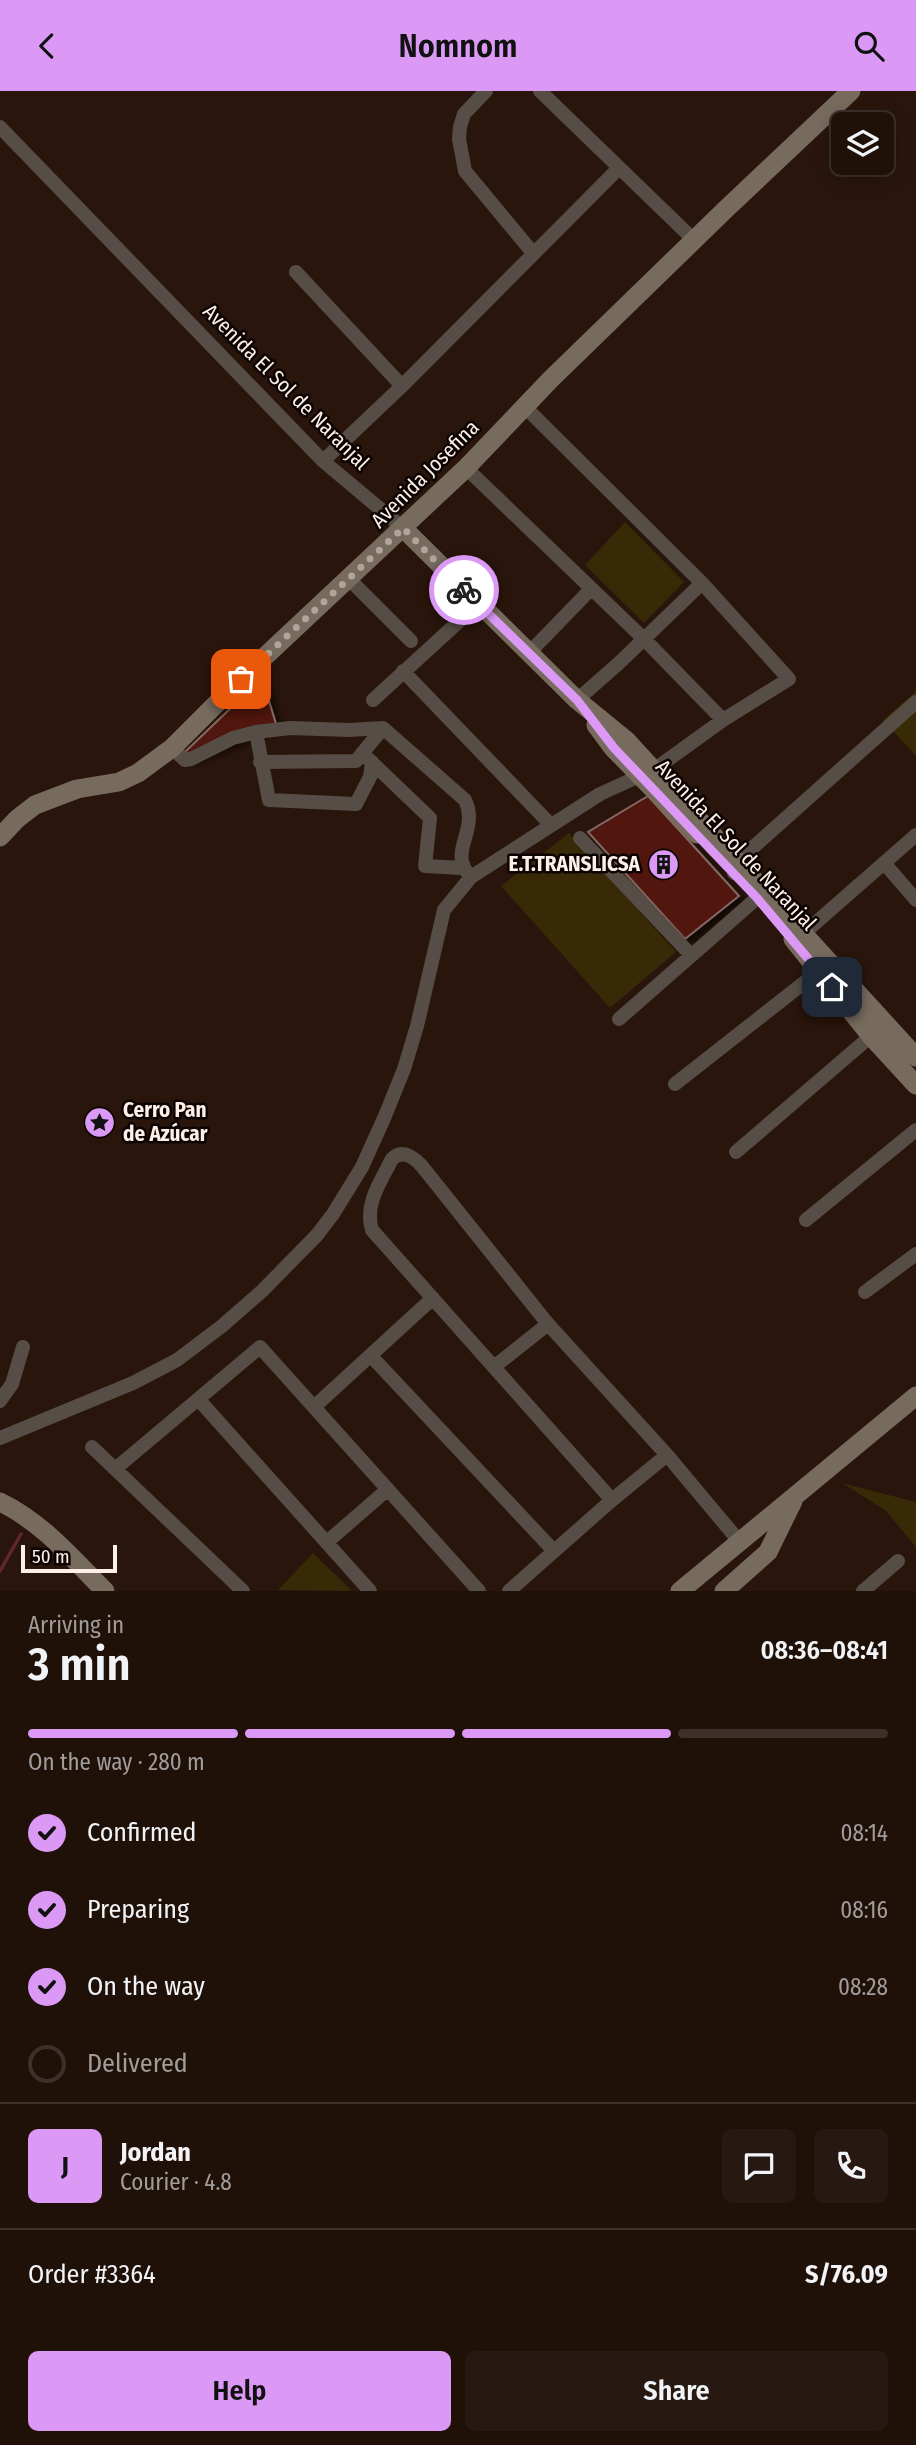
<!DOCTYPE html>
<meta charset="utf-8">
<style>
body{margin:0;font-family:"Fira Sans Condensed",sans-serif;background:#271912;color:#f1f3f6;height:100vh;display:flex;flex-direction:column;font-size:26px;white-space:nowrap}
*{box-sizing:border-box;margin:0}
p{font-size:23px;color:#a19d9c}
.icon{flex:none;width:38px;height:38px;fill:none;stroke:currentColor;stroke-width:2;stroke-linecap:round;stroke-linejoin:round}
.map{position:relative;height:1500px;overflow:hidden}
.panel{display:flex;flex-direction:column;background:#1f1008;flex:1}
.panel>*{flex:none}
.tools{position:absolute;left:831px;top:21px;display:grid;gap:14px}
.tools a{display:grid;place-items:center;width:63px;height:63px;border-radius:10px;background:#1f1008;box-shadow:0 4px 18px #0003,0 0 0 2px #3c3029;font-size:35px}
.scale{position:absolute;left:21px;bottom:18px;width:96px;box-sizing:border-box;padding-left:7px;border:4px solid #feefe8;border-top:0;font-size:19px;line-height:24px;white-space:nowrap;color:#feefe8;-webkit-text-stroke:5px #0b0402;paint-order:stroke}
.pin{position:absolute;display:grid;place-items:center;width:60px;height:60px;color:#fff;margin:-30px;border-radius:14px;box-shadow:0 4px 10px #0006}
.courier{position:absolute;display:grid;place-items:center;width:70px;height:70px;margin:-35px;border:5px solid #db99f5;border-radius:50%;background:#fff;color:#222;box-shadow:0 2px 9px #0007}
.overview em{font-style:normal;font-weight:600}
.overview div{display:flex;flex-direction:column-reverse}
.overview{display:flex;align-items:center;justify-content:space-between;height:119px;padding:0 28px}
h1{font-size:46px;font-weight:600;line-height:52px}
.bar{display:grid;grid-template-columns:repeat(4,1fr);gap:10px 7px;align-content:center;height:84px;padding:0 28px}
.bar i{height:9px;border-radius:5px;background:#3c3029}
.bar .on{background:#db99f5}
.bar p{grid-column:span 4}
.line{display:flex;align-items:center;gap:18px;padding:0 28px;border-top:2px solid #3c3029}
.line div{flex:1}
.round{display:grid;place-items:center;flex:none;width:74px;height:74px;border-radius:10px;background:#271912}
ol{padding:0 28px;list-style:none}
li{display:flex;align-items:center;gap:21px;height:77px}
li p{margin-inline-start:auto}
li .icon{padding:7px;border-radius:50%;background:#db99f5;color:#111;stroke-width:4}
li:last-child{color:#a19d9c}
li i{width:38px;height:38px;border:4px solid #3c3029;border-radius:50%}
.cta{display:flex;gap:14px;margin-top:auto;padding:14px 28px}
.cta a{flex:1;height:80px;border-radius:10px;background:#db99f5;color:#111;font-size:28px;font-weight:600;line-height:80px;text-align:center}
.cta a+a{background:#271912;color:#f1f3f6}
header{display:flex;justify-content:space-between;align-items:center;height:91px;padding:0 28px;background:#db99f5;color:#111;font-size:32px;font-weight:600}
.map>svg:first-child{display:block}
</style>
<header><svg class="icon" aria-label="back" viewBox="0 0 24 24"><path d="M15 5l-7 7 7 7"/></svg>Nomnom<svg class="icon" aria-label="search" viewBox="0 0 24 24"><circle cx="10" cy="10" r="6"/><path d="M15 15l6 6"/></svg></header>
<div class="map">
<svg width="916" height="1500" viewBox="0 0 916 1500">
<defs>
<filter id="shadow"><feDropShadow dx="5" dy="5" stdDeviation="3.5" flood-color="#0009"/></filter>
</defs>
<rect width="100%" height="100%" fill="#29150b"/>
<path fill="#382a07" d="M625,431L684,491L644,532L585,474Z
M916,600V665L883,629Z
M569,742L676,861L610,917L501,795Z
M842,1392L916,1411V1456L885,1419Z
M313,1462L352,1500L278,1499Z"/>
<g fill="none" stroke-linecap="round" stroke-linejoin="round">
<path stroke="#632530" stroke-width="3.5" d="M0,1480L21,1443"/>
</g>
<path fill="#51160f" stroke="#846863" stroke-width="2" filter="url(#shadow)" d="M262,587L276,633L188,668L184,662Z
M648,705L739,805L685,848L588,741Z"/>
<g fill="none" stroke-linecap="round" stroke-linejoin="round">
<path stroke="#564e46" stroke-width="14" d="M486,0L464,23L460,36L459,48L465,80L533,162
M540,0L694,149
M0,36L323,370L403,437
M296,181L402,295
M323,370L402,295L619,77
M466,377L645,549L723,629
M350,489L411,550
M529,562L591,498
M403,580L551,734
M373,609L478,513
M577,609L619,572L702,492
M256,641L269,709L356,713L370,686L372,671
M172,657L185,669L191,668L233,647L256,641L290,637L349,639L383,637L465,709C480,740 446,761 471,786
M362,662L430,727L425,775L462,777
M260,671L356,670L383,637
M580,747L690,863
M885,773L916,809
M734,782L749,760L916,611
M796,849L916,744
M619,928L765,800
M675,993L819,880
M736,1061L871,945
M806,1129L916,1039
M865,1201L916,1163
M371,1265L554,1460
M495,1275L548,1233
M199,1309L370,1500
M0,1310L12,1293L23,1256
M314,1316L433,1207
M0,1347L133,1292L177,1269L222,1235L262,1200L317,1144L333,1123L362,1076L385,1025L404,978L417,935L444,819L471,786L600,703L655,678L723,629L789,588L702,492L524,315
M92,1356L243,1500
M115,1378L260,1256L479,1500
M612,1409L372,1139C364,1113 381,1090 392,1068C402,1058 413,1066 421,1074L548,1233L667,1364L739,1450
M327,1451L388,1398
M509,1500L612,1409L667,1364
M863,1500L898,1470"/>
<path stroke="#776b5e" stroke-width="19" d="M403,437L577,609L626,649L916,966
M596,634L613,657L697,743
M0,746L17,728L35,714L77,698L119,691L138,682L172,657L241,588L466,377L551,288L726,118L851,0
M793,848L871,945L916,994
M0,1411C42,1431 73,1468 105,1500
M680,1500L916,1305
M724,1500L768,1461L793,1410"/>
</g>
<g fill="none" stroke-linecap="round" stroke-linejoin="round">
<path stroke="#b3a39b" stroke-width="7" stroke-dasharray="0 12.6" d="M241,588L403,437L464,499"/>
<path stroke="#db99f5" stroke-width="9" d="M464,499L577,609L614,657L757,807L832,896"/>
</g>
<defs>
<symbol id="building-disc" viewBox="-11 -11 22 22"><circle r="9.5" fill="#db99f5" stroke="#0b0402"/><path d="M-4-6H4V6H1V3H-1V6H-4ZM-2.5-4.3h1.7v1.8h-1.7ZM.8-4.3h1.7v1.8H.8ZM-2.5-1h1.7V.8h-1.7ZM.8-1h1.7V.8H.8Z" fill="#111"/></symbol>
<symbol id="sight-disc" viewBox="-11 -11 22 22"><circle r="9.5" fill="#db99f5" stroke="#0b0402"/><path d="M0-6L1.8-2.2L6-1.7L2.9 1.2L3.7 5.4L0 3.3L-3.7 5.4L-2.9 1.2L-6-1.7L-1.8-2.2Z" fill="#111"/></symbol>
</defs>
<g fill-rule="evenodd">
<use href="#building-disc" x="646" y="756" width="35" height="35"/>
<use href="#sight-disc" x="82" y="1014" width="35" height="35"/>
</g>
<g text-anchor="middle" stroke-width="5" stroke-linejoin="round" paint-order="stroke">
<g font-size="21" fill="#feefe8" stroke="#0b0402">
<text transform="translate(286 296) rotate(45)" y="7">Avenida El Sol de Naranjal</text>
<text transform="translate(425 383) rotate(-45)" y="7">Avenida Josefina</text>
<text transform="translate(736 754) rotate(47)" y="7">Avenida El Sol de Naranjal</text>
</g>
<g font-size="21" font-weight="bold" fill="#feefe8" stroke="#0b0402" text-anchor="end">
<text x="640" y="780">E.T.TRANSLICSA</text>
<text x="123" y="1026" text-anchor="start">Cerro Pan<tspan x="123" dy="24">de Azúcar</tspan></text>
</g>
</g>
</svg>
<div class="tools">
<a><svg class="icon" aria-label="layers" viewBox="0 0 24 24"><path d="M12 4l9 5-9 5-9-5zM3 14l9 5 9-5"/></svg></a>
</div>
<div class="scale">50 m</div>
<div class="pin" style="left:241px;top:588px;background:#ea580c"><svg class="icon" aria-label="bag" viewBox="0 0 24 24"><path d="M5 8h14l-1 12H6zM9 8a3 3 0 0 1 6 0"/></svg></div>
<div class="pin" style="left:832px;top:896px;background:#1f2937"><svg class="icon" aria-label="home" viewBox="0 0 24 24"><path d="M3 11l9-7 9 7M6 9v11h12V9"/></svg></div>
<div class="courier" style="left:464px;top:499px"><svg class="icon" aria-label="bike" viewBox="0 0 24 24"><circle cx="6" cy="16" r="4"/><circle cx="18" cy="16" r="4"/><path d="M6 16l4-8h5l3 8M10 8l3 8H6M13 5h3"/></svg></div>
</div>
<section class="panel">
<div class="overview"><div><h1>3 min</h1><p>Arriving in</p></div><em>08:36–08:41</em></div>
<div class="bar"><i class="on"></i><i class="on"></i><i class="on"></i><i></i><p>On the way · 280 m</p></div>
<ol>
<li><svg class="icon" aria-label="check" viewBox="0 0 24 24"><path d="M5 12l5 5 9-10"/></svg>Confirmed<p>08:14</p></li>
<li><svg class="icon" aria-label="check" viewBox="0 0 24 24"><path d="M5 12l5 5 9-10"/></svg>Preparing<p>08:16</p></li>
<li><svg class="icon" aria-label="check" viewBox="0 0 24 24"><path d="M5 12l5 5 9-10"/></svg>On the way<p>08:28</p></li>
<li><i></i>Delivered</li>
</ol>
<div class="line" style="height:126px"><b class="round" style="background:#db99f5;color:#111">J</b><div><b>Jordan</b><p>Courier · 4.8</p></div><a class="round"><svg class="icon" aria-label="chat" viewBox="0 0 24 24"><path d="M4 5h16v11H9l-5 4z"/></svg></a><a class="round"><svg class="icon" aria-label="phone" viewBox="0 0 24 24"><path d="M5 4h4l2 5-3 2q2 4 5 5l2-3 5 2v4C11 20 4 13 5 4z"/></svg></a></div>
<div class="line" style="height:91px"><div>Order #3364</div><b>S/76.09</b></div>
<div class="cta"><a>Help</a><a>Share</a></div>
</section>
